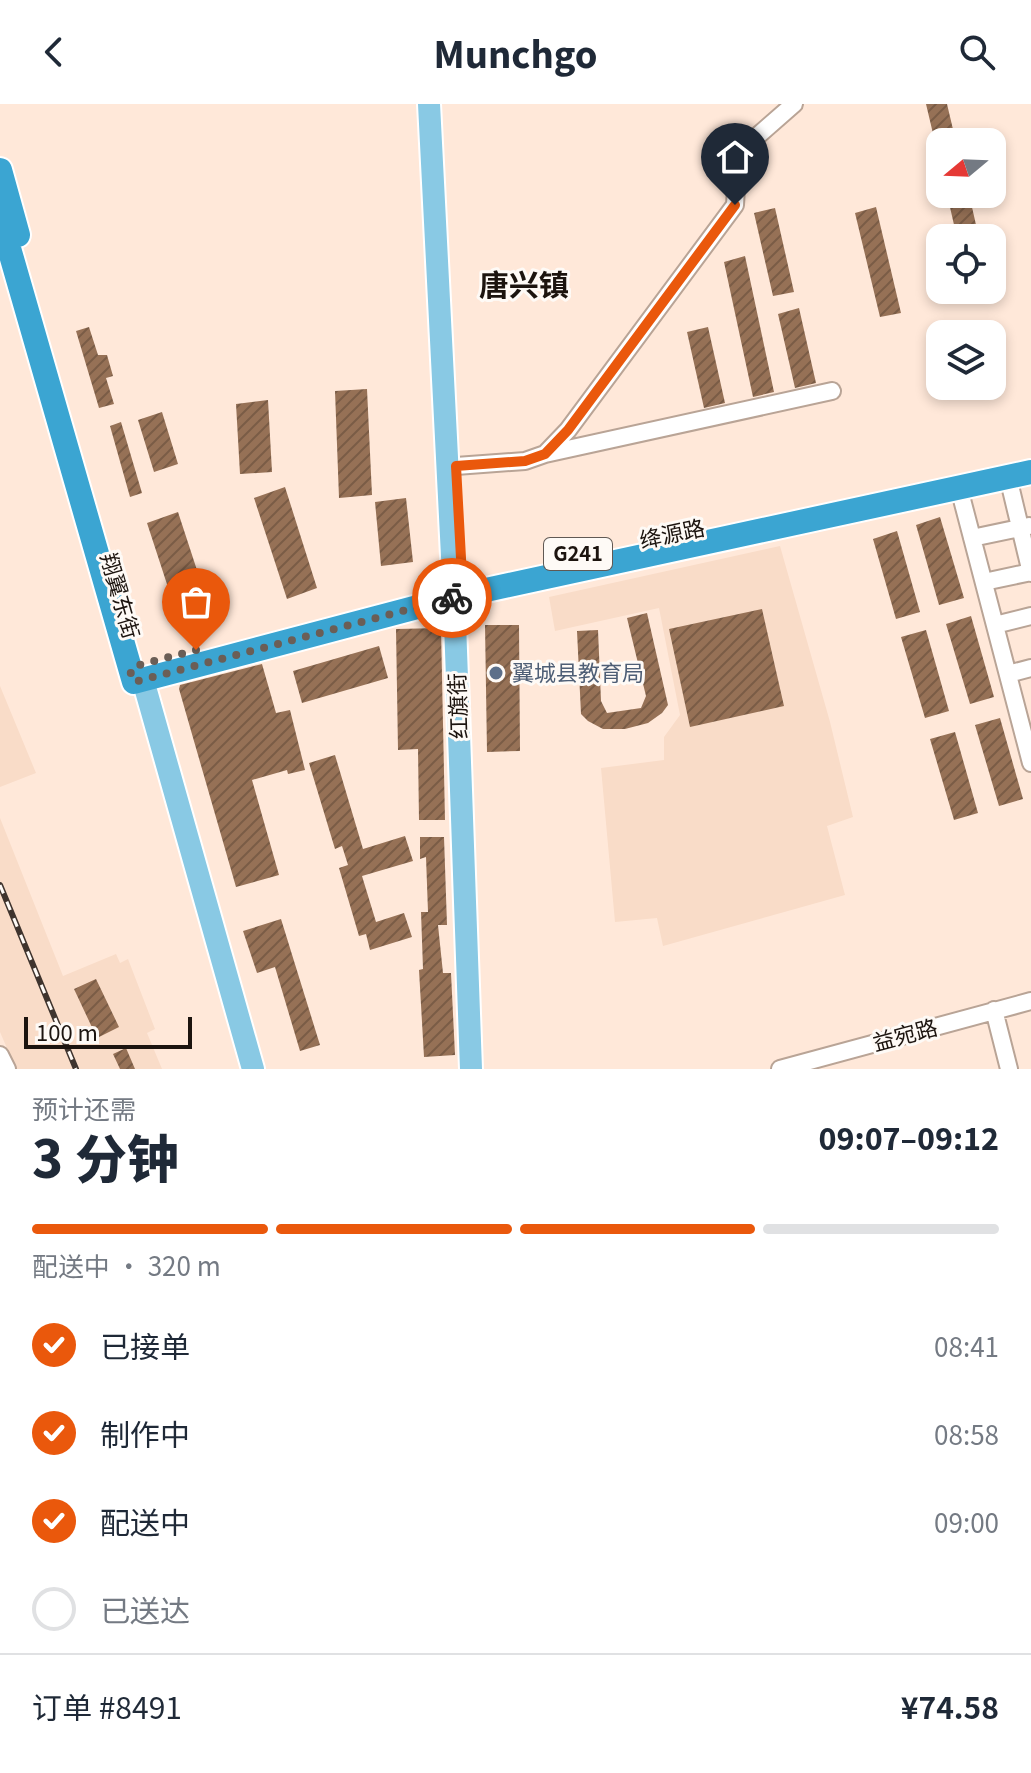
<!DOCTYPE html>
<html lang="zh">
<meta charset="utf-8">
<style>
body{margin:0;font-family:Georgia,"Noto Sans SC",serif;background:#f6f6f7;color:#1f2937;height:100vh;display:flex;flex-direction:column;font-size:30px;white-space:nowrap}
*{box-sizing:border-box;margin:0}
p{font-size:26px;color:#747a83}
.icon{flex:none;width:44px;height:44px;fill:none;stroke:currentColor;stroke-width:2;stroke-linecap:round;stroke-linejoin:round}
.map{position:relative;height:965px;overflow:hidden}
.details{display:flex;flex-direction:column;background:#fff;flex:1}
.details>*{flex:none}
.needle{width:52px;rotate:251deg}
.buttons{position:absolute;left:926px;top:24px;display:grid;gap:16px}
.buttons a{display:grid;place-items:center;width:80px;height:80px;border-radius:16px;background:#fff;box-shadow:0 4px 12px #0003;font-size:40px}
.scale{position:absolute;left:24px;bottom:20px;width:168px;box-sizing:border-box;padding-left:8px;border:4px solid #1c140f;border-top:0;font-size:22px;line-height:28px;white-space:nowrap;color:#1c140f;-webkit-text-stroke:6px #fefaf6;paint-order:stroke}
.pin{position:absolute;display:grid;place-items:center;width:68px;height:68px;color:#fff;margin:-82px -34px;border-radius:50% 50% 50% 0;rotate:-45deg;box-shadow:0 0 8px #0007}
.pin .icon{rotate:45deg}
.courier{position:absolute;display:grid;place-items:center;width:80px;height:80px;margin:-40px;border:6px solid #ea580c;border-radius:50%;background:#fff;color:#222;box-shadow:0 2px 10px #0007}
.overview em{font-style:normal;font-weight:800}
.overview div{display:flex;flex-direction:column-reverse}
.overview{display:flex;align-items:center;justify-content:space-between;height:136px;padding:0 32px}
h1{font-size:52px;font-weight:800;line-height:60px}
.bar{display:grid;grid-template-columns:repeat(4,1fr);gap:12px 8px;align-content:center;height:96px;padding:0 32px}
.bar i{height:10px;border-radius:6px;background:#e0e1e3}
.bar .on{background:#ea580c}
.bar p{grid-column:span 4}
.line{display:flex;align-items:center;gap:20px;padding:0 32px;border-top:2px solid #e0e1e3}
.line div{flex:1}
ol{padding:0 32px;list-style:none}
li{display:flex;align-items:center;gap:24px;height:88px}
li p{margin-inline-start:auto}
li .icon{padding:8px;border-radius:50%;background:#ea580c;color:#fff;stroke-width:4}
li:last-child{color:#747a83}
li i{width:44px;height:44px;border:4px solid #e0e1e3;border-radius:50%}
header{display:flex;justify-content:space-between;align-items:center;height:104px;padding:0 32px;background:#fff;font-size:36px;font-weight:800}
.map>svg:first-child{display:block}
</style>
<header><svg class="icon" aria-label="back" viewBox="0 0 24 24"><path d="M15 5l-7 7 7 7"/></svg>Munchgo<svg class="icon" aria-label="search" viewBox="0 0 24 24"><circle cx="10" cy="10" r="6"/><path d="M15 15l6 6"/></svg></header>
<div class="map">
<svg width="1031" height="965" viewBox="0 0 1031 965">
<defs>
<pattern id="building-hatch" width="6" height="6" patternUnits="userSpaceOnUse" patternTransform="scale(2)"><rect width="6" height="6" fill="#967156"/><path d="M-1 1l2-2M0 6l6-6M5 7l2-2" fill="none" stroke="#7a5c46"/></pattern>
</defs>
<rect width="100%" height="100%" fill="#ffe8d9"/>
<path fill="#f9dcc8" d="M780,442L830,618L853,713L827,722L845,791L663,842L657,814L615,818L601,664L664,656V633L680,611L659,504L555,527L549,493Z
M0,582L36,669L0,683Z
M0,714L63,872L116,850L120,859L128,855L155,925L147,929L162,965H16L0,928Z"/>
<path fill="url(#building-hatch)" d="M926,0H947L956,38H935Z
M947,90H969L979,134H957Z
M876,103L901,209L880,213L855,109Z
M775,104L794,188L773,192L754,109Z
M745,152L774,288L753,293L724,158Z
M799,204L816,279L795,284L778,210Z
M89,223L98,251H107L113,272L106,274L114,300L99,304L76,227Z
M708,223L725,299L704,304L687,228Z
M367,285L372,391L339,394L335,287Z
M268,296L272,368L240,370L236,300Z
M162,308L178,360L154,368L138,316Z
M121,318L142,389L130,393L110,322Z
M285,383L317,484L287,495L254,394Z
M406,394L413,458L381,462L375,398Z
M178,408L211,509L180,520L147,419Z
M940,413L964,494L939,501L916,421Z
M897,427L920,508L896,515L873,435Z
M762,505L784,602L690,623L669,525Z
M647,509L668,601L662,609L648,619L625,625H603L588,617L581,610L577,527L598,526L601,597L607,609L641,604L646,592L627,514Z
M971,512L994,593L970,600L946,520Z
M485,521H519L520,647L487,648Z
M441,524L445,716H419L418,645L398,646L396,525Z
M926,526L949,607L925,614L901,533Z
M379,542L388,574L302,599L293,567Z
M262,560L276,609L290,606L305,666L288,670L287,666L252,676L279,771L236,783L179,585L180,581Z
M1000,614L1023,695L999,702L975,621Z
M955,628L978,709L954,716L930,635Z
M335,651L363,745L405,732L413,757L362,772L376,818L404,809L412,833L370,846L366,830L359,832L339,764L348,761L342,742L335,745L309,659Z
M420,733H444L447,821H438L443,869H451L455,951L424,953L419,866L423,865L421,808H428L426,753L420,755Z
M281,815L320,941L300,947L275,863L257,869L243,827Z
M96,875L119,923L97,934L74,885Z
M126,944L135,965H120L113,950Z"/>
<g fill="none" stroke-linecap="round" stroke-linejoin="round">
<defs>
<path id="minor" d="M545,350L832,287
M456,362L525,357L545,350L568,326L735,101L738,49L794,0
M1008,373L1031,469
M959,384L1031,659
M972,434L1029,422
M984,478L1031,468
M995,521L1031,512
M1008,570L1031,564
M994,906L1009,965
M0,951L7,965
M780,965L1031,897"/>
<path id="major" d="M429,0L454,491L471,965
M143,576L253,965"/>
<path id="highway" d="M0,66L18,131
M0,113L134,578L463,491L1031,368"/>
</defs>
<use href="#minor" stroke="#b9a496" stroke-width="20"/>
<use href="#major" stroke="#fff" stroke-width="26"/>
<use href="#highway" stroke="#fff" stroke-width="28"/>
<use href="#minor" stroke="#fff" stroke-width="16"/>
<use href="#major" stroke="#89c9e4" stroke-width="22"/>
<use href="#highway" stroke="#3ba5d2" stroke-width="24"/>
<defs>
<path id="rail" d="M0,781L76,965"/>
</defs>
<use href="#rail" stroke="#3f342e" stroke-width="6"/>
<use href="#rail" stroke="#fefaf6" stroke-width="3" stroke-dasharray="9" stroke-linecap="butt"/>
</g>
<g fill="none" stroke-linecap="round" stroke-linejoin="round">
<path stroke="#6b5e56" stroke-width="8" stroke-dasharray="0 14.4" d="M196,546L139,561L130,567L134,578L452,494"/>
<path stroke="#ea580c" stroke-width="10" d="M452,494L463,491L456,362L525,357L545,350L568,326L735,101"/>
</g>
<circle fill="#5c6f8a" stroke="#fefaf6" stroke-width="3" cx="496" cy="569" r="8"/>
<g text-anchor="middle" stroke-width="6" stroke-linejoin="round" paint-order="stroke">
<rect fill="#fefaf6" stroke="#605954" stroke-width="2" x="544" y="434" width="68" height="32" rx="6"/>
<g font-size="20" font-weight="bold" fill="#1c140f">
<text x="578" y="457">G241</text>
</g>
<g font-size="22" fill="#1c140f" stroke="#fefaf6">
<text transform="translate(672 430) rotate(-12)" y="8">绛源路</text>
<text transform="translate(120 492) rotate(74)" y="8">翔翼东街</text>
<text transform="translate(458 602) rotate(-92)" y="8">红旗街</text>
<text transform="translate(905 931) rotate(-15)" y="8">益宛路</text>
</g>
<g font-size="22" fill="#4e5e75" stroke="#fefaf6" text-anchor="start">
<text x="512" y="577">翼城县教育局</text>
</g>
<g font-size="30" font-weight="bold" fill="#1c140f" stroke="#fefaf6">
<text x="524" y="192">唐兴镇</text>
</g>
</g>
</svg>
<div class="buttons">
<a><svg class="needle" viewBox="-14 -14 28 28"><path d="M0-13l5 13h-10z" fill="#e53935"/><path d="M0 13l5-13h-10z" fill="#747a83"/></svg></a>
<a><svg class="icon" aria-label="locate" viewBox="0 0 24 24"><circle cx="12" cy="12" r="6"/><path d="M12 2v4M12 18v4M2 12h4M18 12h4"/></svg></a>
<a><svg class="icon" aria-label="layers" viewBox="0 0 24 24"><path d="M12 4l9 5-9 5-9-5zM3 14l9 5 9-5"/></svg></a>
</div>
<div class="scale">100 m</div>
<div class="pin" style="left:196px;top:546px;background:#ea580c"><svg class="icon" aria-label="bag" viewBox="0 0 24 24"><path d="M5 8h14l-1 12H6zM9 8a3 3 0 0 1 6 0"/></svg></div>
<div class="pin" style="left:735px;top:101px;background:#1f2937"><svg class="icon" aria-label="home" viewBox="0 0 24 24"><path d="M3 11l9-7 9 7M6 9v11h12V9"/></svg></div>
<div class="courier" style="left:452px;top:494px"><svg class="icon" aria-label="bike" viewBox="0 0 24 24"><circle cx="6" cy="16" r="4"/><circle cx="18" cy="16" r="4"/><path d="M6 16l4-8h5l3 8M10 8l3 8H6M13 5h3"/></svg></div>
</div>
<section class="details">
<div class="overview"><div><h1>3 分钟</h1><p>预计还需</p></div><em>09:07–09:12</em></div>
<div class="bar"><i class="on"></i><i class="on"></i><i class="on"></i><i></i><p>配送中 · 320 m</p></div>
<ol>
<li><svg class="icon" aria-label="check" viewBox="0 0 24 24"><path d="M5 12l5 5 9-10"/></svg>已接单<p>08:41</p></li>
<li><svg class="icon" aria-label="check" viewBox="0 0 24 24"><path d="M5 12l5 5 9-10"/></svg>制作中<p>08:58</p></li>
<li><svg class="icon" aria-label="check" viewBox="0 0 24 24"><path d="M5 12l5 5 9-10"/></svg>配送中<p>09:00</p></li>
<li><i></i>已送达</li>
</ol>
<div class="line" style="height:104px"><div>订单 #8491</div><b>¥74.58</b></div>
</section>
